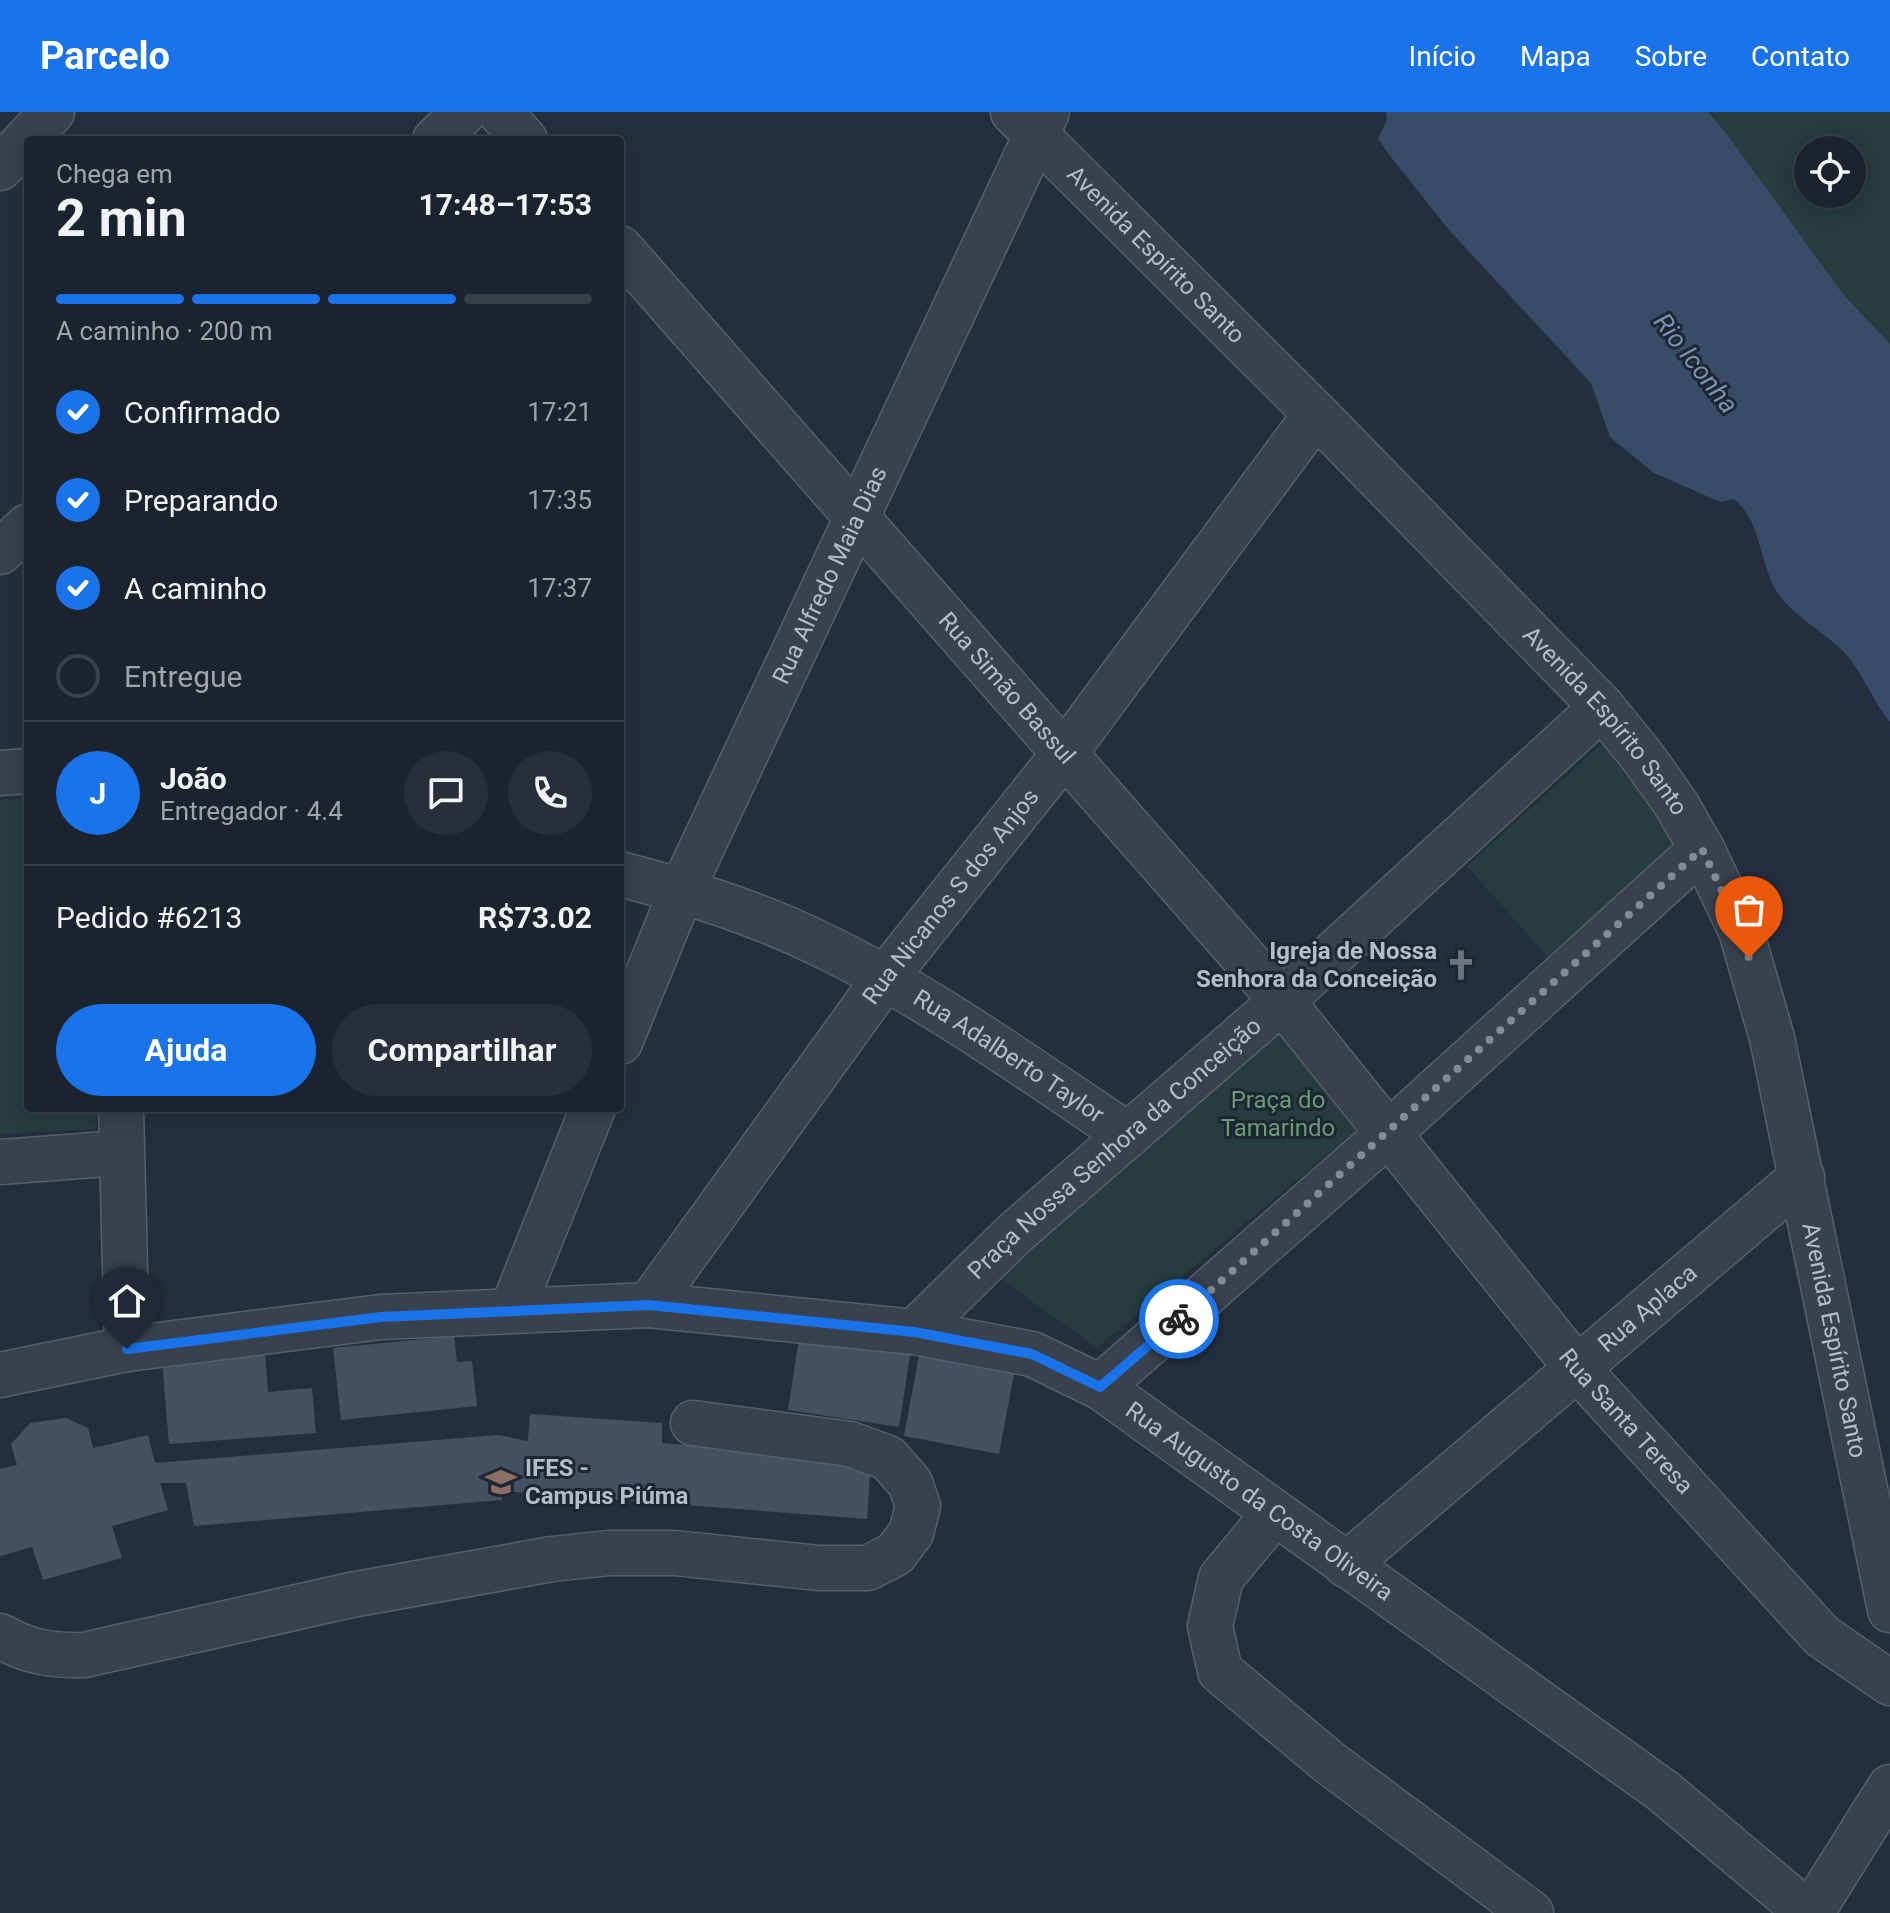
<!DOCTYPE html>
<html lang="pt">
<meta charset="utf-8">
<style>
body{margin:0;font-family:Roboto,sans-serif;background:#282f3a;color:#f1f3f6;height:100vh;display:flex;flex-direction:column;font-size:30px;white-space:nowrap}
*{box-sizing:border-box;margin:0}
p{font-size:26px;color:#a0a4aa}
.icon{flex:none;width:44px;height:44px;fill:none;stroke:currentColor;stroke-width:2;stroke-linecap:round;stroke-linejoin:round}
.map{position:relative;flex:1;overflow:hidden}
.panel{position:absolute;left:24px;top:24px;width:600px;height:976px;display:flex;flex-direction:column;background:#1b232e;border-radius:8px;box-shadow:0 4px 20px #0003,0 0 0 2px #39404a}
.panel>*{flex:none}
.buttons{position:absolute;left:1794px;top:24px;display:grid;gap:16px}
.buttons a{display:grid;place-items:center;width:72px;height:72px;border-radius:50%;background:#1b232e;box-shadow:0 4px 20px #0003,0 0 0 2px #39404a;font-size:40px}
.pin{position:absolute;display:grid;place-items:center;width:68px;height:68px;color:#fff;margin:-82px -34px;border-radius:50% 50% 50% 0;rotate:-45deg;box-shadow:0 0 8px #0007}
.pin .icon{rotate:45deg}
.courier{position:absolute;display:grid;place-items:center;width:80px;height:80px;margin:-40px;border:6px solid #1a73e8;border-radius:50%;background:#fff;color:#222;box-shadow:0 2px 10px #0007}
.headline em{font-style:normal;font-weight:700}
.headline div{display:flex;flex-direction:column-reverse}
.headline{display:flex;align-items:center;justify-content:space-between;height:136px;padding:0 32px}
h1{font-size:52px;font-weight:700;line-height:60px}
.bar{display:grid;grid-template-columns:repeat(4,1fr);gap:12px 8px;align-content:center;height:96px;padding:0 32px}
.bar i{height:10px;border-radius:6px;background:#39404a}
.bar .active{background:#1a73e8}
.bar p{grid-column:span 4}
.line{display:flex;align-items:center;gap:20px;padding:0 32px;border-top:2px solid #39404a}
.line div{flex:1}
.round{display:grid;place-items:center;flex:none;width:84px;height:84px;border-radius:42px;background:#282f3a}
ol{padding:0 32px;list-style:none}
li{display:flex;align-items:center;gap:24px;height:88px}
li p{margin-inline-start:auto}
li .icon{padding:8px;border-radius:50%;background:#1a73e8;color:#fff;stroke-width:4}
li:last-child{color:#a0a4aa}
li i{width:44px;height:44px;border:4px solid #39404a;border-radius:50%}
.action{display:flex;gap:16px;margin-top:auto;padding:16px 32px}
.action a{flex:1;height:92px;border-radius:48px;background:#1a73e8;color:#fff;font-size:32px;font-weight:700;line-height:92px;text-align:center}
.action a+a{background:#282f3a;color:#f1f3f6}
header{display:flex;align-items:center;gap:48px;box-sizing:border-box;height:112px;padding:0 40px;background:#1a73e8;color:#fff}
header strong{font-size:38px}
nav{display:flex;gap:44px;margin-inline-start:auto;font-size:28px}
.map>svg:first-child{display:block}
</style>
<header>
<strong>Parcelo</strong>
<nav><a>Início</a><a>Mapa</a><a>Sobre</a><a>Contato</a></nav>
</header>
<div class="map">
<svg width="1890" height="1801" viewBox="0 0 1890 1801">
<rect width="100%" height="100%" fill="#242f3e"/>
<path fill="#263c3f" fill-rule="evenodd" d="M1708,0H1890V232L1843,182ZM1808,38H1852V82H1808Z
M1609,625L1677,731L1547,845L1467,754Z
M28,686V996H95L96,1017L0,1022V688Z
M1284,912L1367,1009L1097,1236L999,1166Z"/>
<path fill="#394c67" d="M1386,0H1708L1726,21L1843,182L1890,232V610C1872,588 1861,557 1842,538C1819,516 1790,503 1774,475C1760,448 1759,404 1733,387L1720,390L1654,361L1610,325L1591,271L1449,118L1387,40L1378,26L1387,8Z"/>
<path fill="#455162" d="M800,1220L911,1237L899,1315L788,1298Z
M454,1224L457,1250L472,1249L477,1294L341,1308L333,1236Z
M921,1233L1016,1252L999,1342L904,1324Z
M265,1241L268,1280L312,1276L316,1321L169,1332L162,1249Z
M530,1302L662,1311V1331L871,1349L867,1407L502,1379V1388L194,1414L186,1371H160L168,1398L112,1414L122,1446L43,1468L32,1435L0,1444V1357L17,1353L11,1332L30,1311L66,1306L88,1316L93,1336L148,1323L155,1351L498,1323L528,1329Z"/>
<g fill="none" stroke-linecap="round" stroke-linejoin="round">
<defs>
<g id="minor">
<path d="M500,0L525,28"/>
<path id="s1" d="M1013,0L1316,302L1602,595L1642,644L1676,692L1702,737L1741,819L1772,926L1890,1498"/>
<path d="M435,28L464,0"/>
<path d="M0,56L52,0"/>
<path id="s2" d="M620,136L1282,889L1576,1255L1822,1524L1890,1571"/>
<path d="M0,440L28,414"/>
<path d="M0,661L28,659"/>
<path id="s3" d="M620,762C689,780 757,801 822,833C930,885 1029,957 1128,1023"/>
<path id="s4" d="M620,930L682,778L1047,0"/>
<path d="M121,996L127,1237"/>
<path d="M0,1050L120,1041"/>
<path id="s5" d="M649,1193L885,866L1064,642L1316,302"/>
<path d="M512,1198L593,996"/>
<path id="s6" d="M914,1220L1014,1122L1282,889L1602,595"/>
<path id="s7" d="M0,1263L127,1237L381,1205L649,1193L914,1220L1032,1242L1100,1275L1663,1679L1808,1801"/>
<path d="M1100,1275L1389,1021L1702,737"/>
<path d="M1274,1402L1221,1466L1210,1514L1220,1559L1330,1651L1531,1801"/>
<path id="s8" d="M1346,1453L1802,1065"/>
<path d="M0,1524C28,1540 52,1544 84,1543L351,1483L552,1447L609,1441H675L819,1456H868L895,1442L911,1421L918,1394L910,1371L888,1346L850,1332L693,1311"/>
<path d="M1811,1801L1890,1675"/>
</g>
</defs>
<use href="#minor" stroke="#565f6c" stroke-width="47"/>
<use href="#minor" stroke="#38414e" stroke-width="44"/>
</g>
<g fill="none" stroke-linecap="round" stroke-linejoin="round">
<path stroke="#828b98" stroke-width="8" stroke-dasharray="0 14.4" d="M1179,1207L1702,737L1741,819L1749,846"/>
<path stroke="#1a73e8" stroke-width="10" d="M127,1237L381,1205L649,1193L914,1220L1032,1242L1100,1275L1179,1207"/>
</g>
<defs>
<symbol id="church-bare" viewBox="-9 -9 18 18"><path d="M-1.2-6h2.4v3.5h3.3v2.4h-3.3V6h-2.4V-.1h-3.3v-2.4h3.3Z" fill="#6b7280" stroke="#1d2633" stroke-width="2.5" paint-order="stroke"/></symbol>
<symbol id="university-bare" viewBox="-9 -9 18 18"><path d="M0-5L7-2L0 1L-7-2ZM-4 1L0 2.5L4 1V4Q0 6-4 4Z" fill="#8d6e63" stroke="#1d2633" stroke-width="2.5" paint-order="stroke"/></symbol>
</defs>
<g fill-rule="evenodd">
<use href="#church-bare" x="1439" y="831" width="44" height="44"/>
<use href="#university-bare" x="479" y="1348" width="44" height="44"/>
</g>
<g text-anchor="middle" stroke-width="6" stroke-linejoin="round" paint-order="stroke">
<g font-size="24" fill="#b4bcc9" stroke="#1d2633">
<text dy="8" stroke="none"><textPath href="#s1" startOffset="202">Avenida Espírito Santo</textPath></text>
<text dy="8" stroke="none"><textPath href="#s4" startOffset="512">Rua Alfredo Maia Dias</textPath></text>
<text dy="8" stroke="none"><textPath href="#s2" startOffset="586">Rua Simão Bassul</textPath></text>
<text dy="8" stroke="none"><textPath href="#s1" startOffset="850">Avenida Espírito Santo</textPath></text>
<text dy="8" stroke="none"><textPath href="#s5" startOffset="508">Rua Nicanos S dos Anjos</textPath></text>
<text dy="8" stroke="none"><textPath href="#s3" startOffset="432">Rua Adalberto Taylor</textPath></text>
<text dy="8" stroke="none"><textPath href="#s6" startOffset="272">Praça Nossa Senhora da Conceição</textPath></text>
<text dy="8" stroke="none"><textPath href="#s8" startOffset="396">Rua Aplaca</textPath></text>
<text dy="8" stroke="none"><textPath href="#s1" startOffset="1522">Avenida Espírito Santo</textPath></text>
<text dy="8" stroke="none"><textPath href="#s2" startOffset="1546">Rua Santa Teresa</textPath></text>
<text dy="8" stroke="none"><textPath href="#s7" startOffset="1312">Rua Augusto da Costa Oliveira</textPath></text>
</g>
<g font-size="24" font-weight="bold" fill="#b4bcc9" stroke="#1d2633" text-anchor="end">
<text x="1437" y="847">Igreja de Nossa<tspan x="1437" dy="28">Senhora da Conceição</tspan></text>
<text x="525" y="1364" text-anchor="start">IFES -<tspan x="525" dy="28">Campus Piúma</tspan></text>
</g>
<g font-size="24" fill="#6b9a76" stroke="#1d2633">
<text x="1278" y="996">Praça do<tspan x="1278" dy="28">Tamarindo</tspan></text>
</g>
<g font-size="26" font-style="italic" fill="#7c92b1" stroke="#1d2633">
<text transform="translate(1696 251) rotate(52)" y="9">Rio Iconha</text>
</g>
</g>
</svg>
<div class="buttons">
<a><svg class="icon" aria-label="locate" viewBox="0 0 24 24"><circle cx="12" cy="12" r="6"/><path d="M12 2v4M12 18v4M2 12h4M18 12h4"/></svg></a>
</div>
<div class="pin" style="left:1749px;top:846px;background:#ea580c"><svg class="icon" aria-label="bag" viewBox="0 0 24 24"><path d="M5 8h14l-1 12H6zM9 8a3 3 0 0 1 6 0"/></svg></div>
<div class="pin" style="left:127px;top:1237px;background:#1f2937"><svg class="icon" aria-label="home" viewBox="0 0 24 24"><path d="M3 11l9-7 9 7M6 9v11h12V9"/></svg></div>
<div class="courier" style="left:1179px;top:1207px"><svg class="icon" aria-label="bike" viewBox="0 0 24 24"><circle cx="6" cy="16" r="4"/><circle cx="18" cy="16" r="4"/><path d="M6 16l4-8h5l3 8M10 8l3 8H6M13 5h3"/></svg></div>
<section class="panel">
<div class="headline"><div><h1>2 min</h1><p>Chega em</p></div><em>17:48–17:53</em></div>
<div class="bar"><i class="active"></i><i class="active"></i><i class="active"></i><i></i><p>A caminho · 200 m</p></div>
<ol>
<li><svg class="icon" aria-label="check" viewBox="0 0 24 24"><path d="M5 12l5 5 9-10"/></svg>Confirmado<p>17:21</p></li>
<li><svg class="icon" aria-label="check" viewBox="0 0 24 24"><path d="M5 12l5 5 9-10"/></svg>Preparando<p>17:35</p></li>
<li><svg class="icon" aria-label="check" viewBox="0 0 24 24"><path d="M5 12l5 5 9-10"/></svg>A caminho<p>17:37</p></li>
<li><i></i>Entregue</li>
</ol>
<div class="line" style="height:144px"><b class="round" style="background:#1a73e8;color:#fff">J</b><div><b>João</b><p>Entregador · 4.4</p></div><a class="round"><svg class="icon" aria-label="chat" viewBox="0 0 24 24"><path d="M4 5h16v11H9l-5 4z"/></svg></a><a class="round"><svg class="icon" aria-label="phone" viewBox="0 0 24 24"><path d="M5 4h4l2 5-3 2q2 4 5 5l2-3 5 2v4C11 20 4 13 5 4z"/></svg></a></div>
<div class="line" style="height:104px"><div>Pedido #6213</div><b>R$73.02</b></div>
<div class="action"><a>Ajuda</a><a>Compartilhar</a></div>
</section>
</div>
